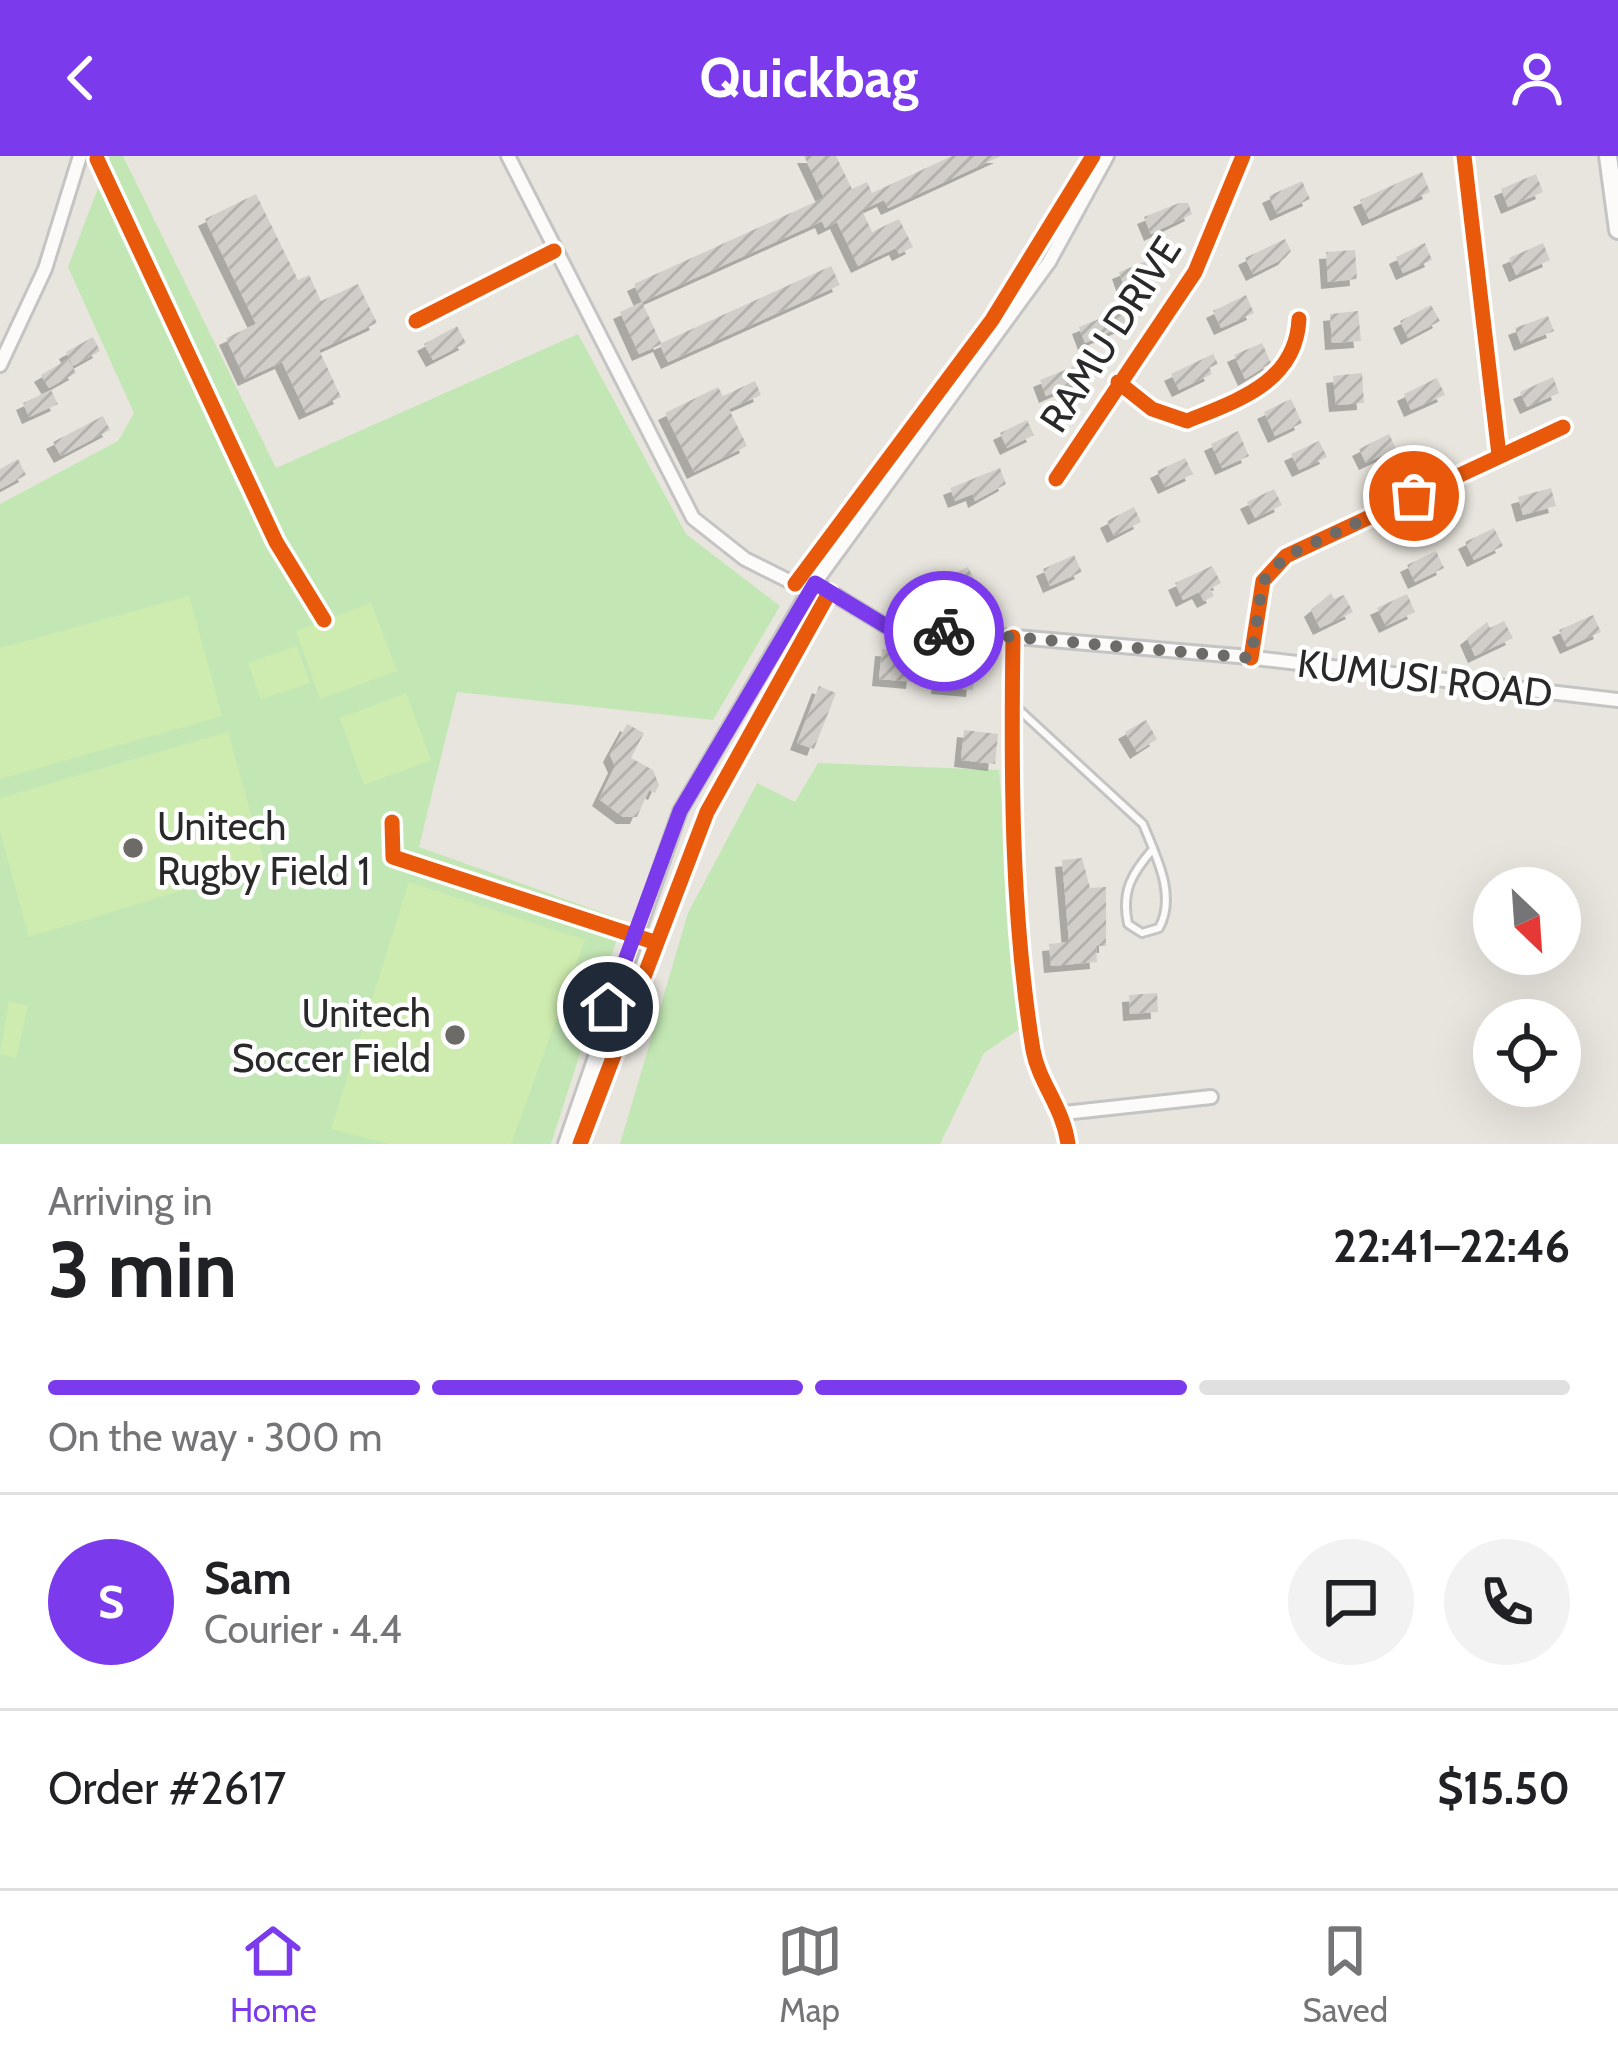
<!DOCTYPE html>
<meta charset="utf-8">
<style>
body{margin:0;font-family:Cabin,sans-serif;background:#f2f2f2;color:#202124;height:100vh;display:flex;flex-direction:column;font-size:45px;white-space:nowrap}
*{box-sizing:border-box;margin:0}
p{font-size:39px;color:#757577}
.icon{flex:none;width:66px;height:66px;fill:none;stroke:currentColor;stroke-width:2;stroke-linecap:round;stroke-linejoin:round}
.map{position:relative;height:988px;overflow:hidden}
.side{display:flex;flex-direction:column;background:#fff;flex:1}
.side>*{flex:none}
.needle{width:78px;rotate:155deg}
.tools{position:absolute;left:1473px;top:711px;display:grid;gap:24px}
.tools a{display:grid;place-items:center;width:108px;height:108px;border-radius:50%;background:#fff;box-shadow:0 12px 48px #0002;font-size:60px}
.pin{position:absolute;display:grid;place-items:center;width:102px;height:102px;color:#fff;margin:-51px;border:6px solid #fff;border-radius:50%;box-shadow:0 3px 12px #0007}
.courier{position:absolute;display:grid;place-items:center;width:120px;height:120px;margin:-60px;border:9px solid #7c3aed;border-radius:50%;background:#fff;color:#222;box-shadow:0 3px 15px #0007}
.summary em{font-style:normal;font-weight:700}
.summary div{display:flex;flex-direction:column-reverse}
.summary{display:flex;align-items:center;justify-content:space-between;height:204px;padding:0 48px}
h1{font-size:78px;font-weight:700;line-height:90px}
.bar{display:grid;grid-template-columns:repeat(4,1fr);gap:18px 12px;align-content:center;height:144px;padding:0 48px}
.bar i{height:15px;border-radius:9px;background:#e0e0e0}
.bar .current{background:#7c3aed}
.bar p{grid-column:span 4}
.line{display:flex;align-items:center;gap:30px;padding:0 48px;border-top:3px solid #e0e0e0}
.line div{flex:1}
.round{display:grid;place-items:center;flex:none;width:126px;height:126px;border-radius:63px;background:#f2f2f2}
header{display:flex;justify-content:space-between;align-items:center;height:156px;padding:0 48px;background:#7c3aed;color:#fff;font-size:54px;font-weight:700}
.dock{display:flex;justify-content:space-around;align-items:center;height:168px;border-top:3px solid #e0e0e0;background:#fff;font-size:33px;color:#757577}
.dock a{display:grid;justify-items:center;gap:6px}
.dock .current{color:#7c3aed}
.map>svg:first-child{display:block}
</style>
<header><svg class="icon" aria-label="back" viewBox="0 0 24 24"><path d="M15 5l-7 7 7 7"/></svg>Quickbag<svg class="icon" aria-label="person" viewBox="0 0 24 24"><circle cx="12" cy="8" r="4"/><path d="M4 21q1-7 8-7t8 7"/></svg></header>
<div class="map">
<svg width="1618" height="988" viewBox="0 0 1618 988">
<defs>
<pattern id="building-hatch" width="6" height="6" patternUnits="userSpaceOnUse" patternTransform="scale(3)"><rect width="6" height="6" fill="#d1cec9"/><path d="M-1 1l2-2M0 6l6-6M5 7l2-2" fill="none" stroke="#b3b1ad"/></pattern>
<filter id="shadow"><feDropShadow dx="-7" dy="7" stdDeviation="0" flood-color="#0004"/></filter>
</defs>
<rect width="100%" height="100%" fill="#e8e5de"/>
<path fill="#c3e7b4" d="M110,0H123L276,312L578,178L686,378L780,450L713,564L457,536L419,691L623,764L551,988H0V348L118,285L134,257L68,111Z
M818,607L999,614L1021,872L984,897L940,988H620L688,757L757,627L795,646Z"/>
<path fill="#cfecb0" d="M189,440L222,560L0,623V492Z
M371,447L397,515L320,543L296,475Z
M297,490L310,527L261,543L248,507Z
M406,537L431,604L364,629L340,562Z
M228,576L265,709L29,781L0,675V642Z
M409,726L585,784L511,988H390L331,973Z
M9,845L28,850L16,902L0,898Z"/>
<path fill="url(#building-hatch)" filter="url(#shadow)" d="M804,0H836L852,33L867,26L872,37L952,0H1001L888,52L884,44L862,54L872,76L899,63L913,91L899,98L896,92L858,110L837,66L825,72L822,65L642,146L661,187L831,110L840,129L668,206L660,189L639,198L620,156L642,146L634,128L824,42Z
M1422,16L1430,36L1369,63L1360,44Z
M1536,18L1543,36L1508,51L1501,33Z
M1302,25L1310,43L1277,58L1269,40Z
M256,38L298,124L309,119L321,145L358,128L377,167L319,194L341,241L306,257L282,206L245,223L226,182L256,168L205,63Z
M1179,47H1188L1192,58L1151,78L1144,61Z
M1285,83L1291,95L1285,102L1253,118L1245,102Z
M1425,87L1432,104L1403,117L1396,101Z
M1543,87L1550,104L1516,119L1509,102Z
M1355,94L1357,123L1328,126L1326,96Z
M1154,102H1162L1166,114L1125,133L1119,116Z
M1246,139L1254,157L1221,172L1213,155Z
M1431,149L1440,165L1408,182L1400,165Z
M1358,155L1361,185L1332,187L1330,158Z
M1114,157H1122L1127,168L1085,187L1079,171Z
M1548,160L1554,175L1521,188L1515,172Z
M457,170L466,187L433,204L424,188Z
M93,181L100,195L73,210L66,196Z
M1262,187L1271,207L1245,223L1234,199Z
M1213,198L1218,208L1209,212L1212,218L1179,234L1171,218Z
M68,203L76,217L49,232L41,219Z
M1082,207L1088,221L1046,240L1040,224Z
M1362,217L1364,247L1336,249L1333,220Z
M1553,221L1559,237L1527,251L1520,236Z
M1437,222L1445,239L1411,254L1404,238Z
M755,225L761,239L729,253L747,290L694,316L665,257L718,231L723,240Z
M51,234L58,248L29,261L23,247Z
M1291,243L1302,267L1275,280L1264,256Z
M103,260L110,274L61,300L53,286Z
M1027,264L1034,279L1007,292L1000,277Z
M1238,275L1249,300L1222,312L1211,288Z
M1389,278L1396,293L1366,307L1359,293Z
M1319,285L1327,301L1299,314L1291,298Z
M1185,302L1193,318L1165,331L1157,315Z
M18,303L26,319L0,333V313Z
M1000,312L1006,328L975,345L973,338L955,345L950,332Z
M1551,332L1556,350L1523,359L1518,341Z
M1274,333L1282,349L1255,362L1247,346Z
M1134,351L1141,366L1114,380L1107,365Z
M1494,372L1503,390L1474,404L1465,386Z
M1436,395L1444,412L1415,426L1407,409Z
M1074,399L1082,416L1050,430L1043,413Z
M1212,410L1221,427L1210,433L1214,440L1204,445L1199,436L1183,444L1175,427Z
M968,411L977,429L943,444L934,426Z
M1331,437L1334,443L1344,439L1353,456L1320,472L1311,454Z
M1407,438L1415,456L1386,470L1377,452Z
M1593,459L1601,476L1567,491L1559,474Z
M1504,465L1513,482L1475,500L1467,482L1487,466L1490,472Z
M882,493L916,496L913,526L879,523Z
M942,501L976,505L973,534L938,531Z
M819,530L836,537L814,593L797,587Z
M1146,564L1157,583L1137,596L1125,576Z
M627,568L644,577L631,602L653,614L659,629L655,637L649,634L637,661H623L599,643L615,610L610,599Z
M964,574L998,578L995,608L961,604Z
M1082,702L1090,732L1106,731V790H1096L1097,806L1051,810L1049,788L1069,786L1062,704Z
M1157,837L1158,856L1130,858L1129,839Z"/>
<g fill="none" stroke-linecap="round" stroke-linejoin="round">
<defs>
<path id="lane" d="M1015,550L1143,668C1156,701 1177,739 1159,772L1142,777L1128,768C1121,735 1132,717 1153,693"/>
<path id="street" d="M508,0L693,362L745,403L809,435
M1464,0L1499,299
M97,3L276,386L324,464
M416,165L554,95
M0,209L45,113L80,0
M1118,226L1152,253L1187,265C1239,244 1296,226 1299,163
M1056,323L1195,116L1243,0
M815,427L886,470L1238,500L1618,544
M795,428L992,164L1093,0
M1013,481C1011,617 1011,759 1033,894C1039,927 1063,951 1068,988
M1251,502L1263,425L1286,400L1563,271
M392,666L393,701L642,782
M1064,957L1211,941
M565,988L680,655L809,435L1049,106L1107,0
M580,988L707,656L829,437"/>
<path id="secondary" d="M1608,0L1618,74"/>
</defs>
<use href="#lane" stroke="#c5c4c4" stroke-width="12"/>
<use href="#street" stroke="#c5c4c4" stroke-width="18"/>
<use href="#secondary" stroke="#c5c4c4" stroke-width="22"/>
<use href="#lane" stroke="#fcfbfa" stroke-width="6"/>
<use href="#street" stroke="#fcfbfa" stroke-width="12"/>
<use href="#secondary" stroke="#fcfbfa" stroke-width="16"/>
<defs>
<path id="cycleway" d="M1464,0L1499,299
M97,3L276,386L324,464
M416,165L554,95
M1118,226L1152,253L1187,265C1239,244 1296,226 1299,163
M1056,323L1195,116L1243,0
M795,428L992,164L1093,0
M1013,481C1011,617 1011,759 1033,894C1039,927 1063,951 1068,988
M1251,502L1263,425L1286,400L1563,271
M392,666L393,701L654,786
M580,988L707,656L829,437"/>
</defs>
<use href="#cycleway" stroke="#fff" stroke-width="22"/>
<use href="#cycleway" stroke="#e8590c" stroke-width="15"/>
</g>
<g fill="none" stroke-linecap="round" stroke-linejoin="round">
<path stroke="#6c6b68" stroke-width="12" stroke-dasharray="0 21.6" d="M944,475L1251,502L1263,425L1286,400L1414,340"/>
<path stroke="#7c3aed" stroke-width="15" d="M608,851L680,655L815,427L886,470L944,475"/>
</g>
<g fill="#6c6b68" stroke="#fff" stroke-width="4.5">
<circle cx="133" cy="692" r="12"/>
<circle cx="455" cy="879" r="12"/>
</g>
<g text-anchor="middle" stroke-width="9" stroke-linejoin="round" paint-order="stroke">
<g font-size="39" fill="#292929" stroke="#fff">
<text transform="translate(1110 178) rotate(-57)" y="14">RAMU DRIVE</text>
<text transform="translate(1425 522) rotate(7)" y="14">KUMUSI ROAD</text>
</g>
<g font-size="39" fill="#292929" stroke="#fff" text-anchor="start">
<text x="157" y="684">Unitech<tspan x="157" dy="45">Rugby Field 1</tspan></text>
<text x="431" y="871" text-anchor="end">Unitech<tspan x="431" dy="45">Soccer Field</tspan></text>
</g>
</g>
</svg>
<div class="tools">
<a><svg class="needle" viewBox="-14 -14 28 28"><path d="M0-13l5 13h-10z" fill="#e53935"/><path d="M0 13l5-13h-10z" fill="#757577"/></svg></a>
<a><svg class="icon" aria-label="locate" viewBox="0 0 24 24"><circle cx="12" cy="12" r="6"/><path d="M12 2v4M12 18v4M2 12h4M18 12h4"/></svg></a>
</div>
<div class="pin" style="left:1414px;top:340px;background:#ea580c"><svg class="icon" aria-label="bag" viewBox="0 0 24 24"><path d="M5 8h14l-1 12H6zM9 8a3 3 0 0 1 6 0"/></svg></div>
<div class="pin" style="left:608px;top:851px;background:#1f2937"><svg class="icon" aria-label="home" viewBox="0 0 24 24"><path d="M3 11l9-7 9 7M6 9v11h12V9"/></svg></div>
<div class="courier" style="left:944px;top:475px"><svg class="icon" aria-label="bike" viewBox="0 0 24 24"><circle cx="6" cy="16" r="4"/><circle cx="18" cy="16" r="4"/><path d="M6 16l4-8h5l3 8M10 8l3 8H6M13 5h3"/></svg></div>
</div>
<section class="side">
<div class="summary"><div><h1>3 min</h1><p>Arriving in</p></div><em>22:41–22:46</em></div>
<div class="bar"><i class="current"></i><i class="current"></i><i class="current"></i><i></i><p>On the way · 300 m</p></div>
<div class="line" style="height:216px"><b class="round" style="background:#7c3aed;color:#fff">S</b><div><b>Sam</b><p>Courier · 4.4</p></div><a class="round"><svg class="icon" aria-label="chat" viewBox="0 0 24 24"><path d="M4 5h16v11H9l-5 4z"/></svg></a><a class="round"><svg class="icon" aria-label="phone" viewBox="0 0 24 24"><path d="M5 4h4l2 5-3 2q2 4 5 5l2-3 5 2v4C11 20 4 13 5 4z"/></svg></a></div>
<div class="line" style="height:156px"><div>Order #2617</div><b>$15.50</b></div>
</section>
<nav class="dock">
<a class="current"><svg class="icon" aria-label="home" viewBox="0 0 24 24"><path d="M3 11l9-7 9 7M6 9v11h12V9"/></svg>Home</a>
<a><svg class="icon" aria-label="map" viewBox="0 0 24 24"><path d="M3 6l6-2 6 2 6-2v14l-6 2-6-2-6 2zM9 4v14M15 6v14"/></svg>Map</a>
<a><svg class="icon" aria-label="saved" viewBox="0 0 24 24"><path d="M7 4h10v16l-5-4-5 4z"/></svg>Saved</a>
</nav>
